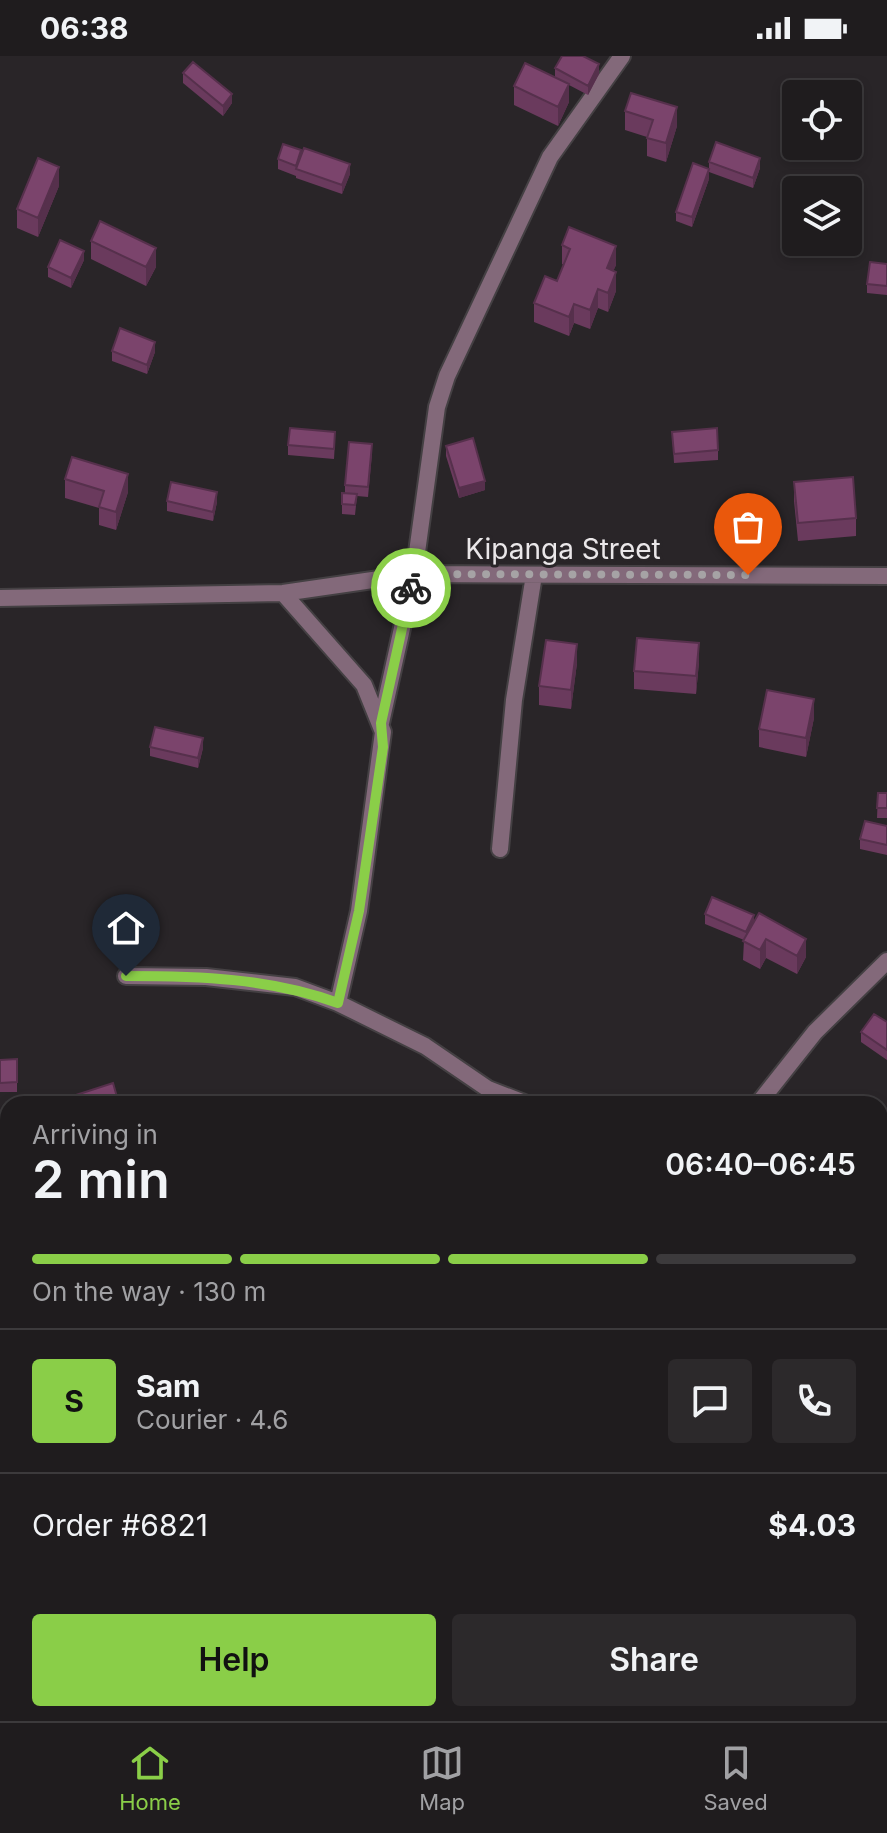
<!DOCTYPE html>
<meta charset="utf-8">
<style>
body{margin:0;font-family:Inter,sans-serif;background:#2c292b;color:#f1f3f6;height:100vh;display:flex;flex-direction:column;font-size:30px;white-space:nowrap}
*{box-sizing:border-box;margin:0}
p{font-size:26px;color:#a1a1a4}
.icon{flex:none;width:44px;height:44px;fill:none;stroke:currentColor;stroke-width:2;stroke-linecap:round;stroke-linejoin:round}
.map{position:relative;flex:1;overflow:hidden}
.details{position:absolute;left:0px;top:1040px;width:888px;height:626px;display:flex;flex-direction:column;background:#1f1c1e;border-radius:24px 24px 0 0;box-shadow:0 4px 12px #0003,0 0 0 2px #3c3a3c}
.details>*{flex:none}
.buttons{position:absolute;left:782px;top:24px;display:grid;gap:16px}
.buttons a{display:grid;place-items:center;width:80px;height:80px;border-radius:8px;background:#1f1c1e;box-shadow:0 4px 12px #0003,0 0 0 2px #3c3a3c;font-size:40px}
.pin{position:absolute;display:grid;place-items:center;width:68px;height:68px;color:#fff;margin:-82px -34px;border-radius:50% 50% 50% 0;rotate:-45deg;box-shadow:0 0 8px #0007}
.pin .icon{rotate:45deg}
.courier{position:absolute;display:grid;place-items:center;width:80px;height:80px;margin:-40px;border:6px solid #8ace48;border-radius:50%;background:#fff;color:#222;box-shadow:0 2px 10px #0007}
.head em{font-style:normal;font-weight:600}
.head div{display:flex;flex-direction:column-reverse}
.head{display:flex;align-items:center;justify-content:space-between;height:136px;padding:0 32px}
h1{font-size:52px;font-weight:600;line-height:60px}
.bar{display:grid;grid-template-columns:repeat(4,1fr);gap:12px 8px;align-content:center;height:96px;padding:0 32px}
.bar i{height:10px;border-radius:6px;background:#3c3a3c}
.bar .current{background:#8ace48}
.bar p{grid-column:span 4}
.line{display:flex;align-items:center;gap:20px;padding:0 32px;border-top:2px solid #3c3a3c}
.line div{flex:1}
.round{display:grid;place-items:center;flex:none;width:84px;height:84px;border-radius:8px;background:#2c292b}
.primary-button{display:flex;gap:16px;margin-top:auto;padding:16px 32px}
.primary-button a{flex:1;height:92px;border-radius:8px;background:#8ace48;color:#111;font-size:32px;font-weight:600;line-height:92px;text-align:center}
.primary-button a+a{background:#2c292b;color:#f1f3f6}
.status{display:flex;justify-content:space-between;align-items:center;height:56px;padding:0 40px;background:#1f1c1e;direction:ltr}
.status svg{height:22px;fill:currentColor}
.tabs{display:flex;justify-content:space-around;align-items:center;height:112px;border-top:2px solid #3c3a3c;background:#1f1c1e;font-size:22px;color:#a1a1a4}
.tabs a{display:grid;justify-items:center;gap:4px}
.tabs .current{color:#8ace48}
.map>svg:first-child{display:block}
</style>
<div class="status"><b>06:38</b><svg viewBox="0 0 49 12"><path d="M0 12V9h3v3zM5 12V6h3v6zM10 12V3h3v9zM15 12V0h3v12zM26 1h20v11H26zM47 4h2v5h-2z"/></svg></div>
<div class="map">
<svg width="887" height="1665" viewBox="0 0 887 1665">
<rect width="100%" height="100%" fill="#292528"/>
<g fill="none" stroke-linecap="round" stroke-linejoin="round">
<defs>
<path id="service" d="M880,1585L887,1577
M810,1665L817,1658"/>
<path id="minor" d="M283,537L364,629L383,676L359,855L338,947
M0,542L283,537L414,518L887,520
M381,667L414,518L437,351L447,320L550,101L622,0
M500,793L514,644L534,519
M126,920L206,921L295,931L338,947L425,990L488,1033L527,1048
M758,1048L815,976L887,905
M880,1256L887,1262
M0,1343L8,1339
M229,1665L235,1658"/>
</defs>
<use href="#service" stroke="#444043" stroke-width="20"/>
<use href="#minor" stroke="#444043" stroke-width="20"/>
<use href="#service" stroke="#83697a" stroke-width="16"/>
<use href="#minor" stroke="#83697a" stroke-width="16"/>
</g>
<path fill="#6a3a5d" d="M555,12L599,18L588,39L569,29V46L558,70L514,49V30L555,21Z
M183,17L232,47L223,60L183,27Z
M625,55L677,70L666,106L647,100V81L625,74Z
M301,99L350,118L342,138L296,122V117V120L278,113V103Z
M709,106L760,112L753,132L709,116Z
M709,123L692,171L676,165V156Z
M59,130L38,181L17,172V153Z
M91,185L156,211L146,230L91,203Z
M562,189L616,209L613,215L616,235L608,256L598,252L590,273L574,267L569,280L534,266V247L557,225L564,209L562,208Z
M84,204L71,232L48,221V211Z
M887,208V239L867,237V228Z
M112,295L155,296L147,318L112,305Z
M672,376L718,394V404L674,407Z
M335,386L334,403L288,399V389Z
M446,390L485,434L459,442L446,400Z
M372,397L368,441L357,440L355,459L342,458V437H345V429Z
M65,423L128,436L116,474L99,469V452L65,442Z
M794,426L856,462V480L798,485L794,445Z
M167,445L217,446L213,465L167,455Z
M699,606L696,638L634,633V615Z
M577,607L571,653L539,649V630Z
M814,662L806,701L759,691V673Z
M150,691L203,692L198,712L150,700Z
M878,737H887V762H877Z
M887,770V799L860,793V783Z
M705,858L754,866L806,901L797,918L766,902L760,913L743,904L744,884L705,868Z
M887,966V1004L861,986V976Z
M17,1003V1036H0V1004Z
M8,1468V1536L0,1524V1474Z"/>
<path fill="#56304c" d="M599,8V18L588,39V30Z
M569,28V46L558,70V51Z
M232,38V47L223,60V50Z
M677,51V70L666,106V87Z
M760,102V112L753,132V122Z
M350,108V118L342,138V129Z
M59,111V130L38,181V162Z
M709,113V123L692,171V161Z
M616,190V209L607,230V212Z
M156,192V211L146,230V211Z
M84,195V204L71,232V222Z
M616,216V235L608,256V237Z
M598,233V252L590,273V254Z
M574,248V267L569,280V261Z
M155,286V296L147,318V309Z
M128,418V436L116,474V456Z
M485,425V434L459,442V432Z
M217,436V446L213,465V456Z
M699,587V606L696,638V620Z
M577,588V607L571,653V634Z
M814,643V662L806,701V682Z
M203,682V692L198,712V702Z
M754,859V868L746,885V876Z
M766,883V902L760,913V894Z
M806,883V901L797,918V900Z
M8,1158V1168L0,1170V1160Z"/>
<path fill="#7b446c" stroke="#56304c" stroke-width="2" d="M562,0H583L599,8L588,30L555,12Z
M193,6L232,38L223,50L183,17Z
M525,7L569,28L558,51L514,30Z
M631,37L677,51L666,87L647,82L653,64L625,55Z
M716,86L760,102L753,122L709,106Z
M283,88L301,94L296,110L278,103Z
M304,92L350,108L342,129L296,113Z
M38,102L59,111L38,162L17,153Z
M693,107L709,113L692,161L676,156Z
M100,165L156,192L146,211L91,185Z
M569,171L616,190L607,212L616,216L608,237L598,233L590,254L574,248L569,261L534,247L545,220L557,225L570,193L562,189Z
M60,184L84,195L71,222L48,211Z
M870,206L887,208V230L867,228Z
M120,272L155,286L147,309L112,295Z
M290,372L335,376L334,393L288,389Z
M717,372L718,394L674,398L672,376Z
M473,382L485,425L459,432L446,390Z
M349,386L372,388L368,431L345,429Z
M72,401L128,418L116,456L99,451L104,435L65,423Z
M853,421L856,462L798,467L794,426Z
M171,426L217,436L213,456L167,445Z
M342,437L357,438L355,449L342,448Z
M637,582L699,587L696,620L634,615Z
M546,584L577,588L571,634L539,630Z
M767,634L814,643L806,682L759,673Z
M155,671L203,682L198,702L150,691Z
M878,737H887V752H877Z
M865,765L887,770V789L860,783Z
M712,841L754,859L746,876L705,858Z
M759,857L806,883L797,900L766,883L760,894L743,885Z
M874,958L887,966V994L861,976Z
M17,1003V1026L0,1027V1004Z
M113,1027L119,1048H72L70,1041Z
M334,1041L356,1048H332Z
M8,1139V1158L0,1160V1140Z
M8,1468V1517L0,1505V1474Z"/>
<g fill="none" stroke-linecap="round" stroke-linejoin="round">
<path stroke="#a6a3a5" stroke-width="8" stroke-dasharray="0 14.4" d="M411,532L414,518L748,519"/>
<path stroke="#8ace48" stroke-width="10" d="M126,920C198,920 270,922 338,947L359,855L383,691L381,667L411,532"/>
</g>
<g text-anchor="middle" stroke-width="6" stroke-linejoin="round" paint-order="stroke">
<g font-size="28" fill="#eae7e9" stroke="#292528">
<text x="563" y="503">Kipanga Street</text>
</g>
</g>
</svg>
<div class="buttons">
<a><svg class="icon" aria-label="locate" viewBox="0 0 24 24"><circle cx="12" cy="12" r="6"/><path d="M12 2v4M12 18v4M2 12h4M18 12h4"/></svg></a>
<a><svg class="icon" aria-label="layers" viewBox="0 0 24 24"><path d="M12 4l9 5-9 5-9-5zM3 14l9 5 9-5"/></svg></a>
</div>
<div class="pin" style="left:748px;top:519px;background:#ea580c"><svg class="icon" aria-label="bag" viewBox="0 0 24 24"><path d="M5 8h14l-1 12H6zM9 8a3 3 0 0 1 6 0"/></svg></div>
<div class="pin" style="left:126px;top:920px;background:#1f2937"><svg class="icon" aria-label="home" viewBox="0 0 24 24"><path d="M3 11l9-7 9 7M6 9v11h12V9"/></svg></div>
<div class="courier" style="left:411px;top:532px"><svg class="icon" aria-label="bike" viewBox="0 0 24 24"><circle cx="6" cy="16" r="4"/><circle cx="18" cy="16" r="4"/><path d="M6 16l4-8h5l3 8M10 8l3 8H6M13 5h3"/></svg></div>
<section class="details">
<div class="head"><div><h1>2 min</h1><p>Arriving in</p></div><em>06:40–06:45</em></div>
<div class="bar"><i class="current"></i><i class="current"></i><i class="current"></i><i></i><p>On the way · 130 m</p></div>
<div class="line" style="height:144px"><b class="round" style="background:#8ace48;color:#111">S</b><div><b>Sam</b><p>Courier · 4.6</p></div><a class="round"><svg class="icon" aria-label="chat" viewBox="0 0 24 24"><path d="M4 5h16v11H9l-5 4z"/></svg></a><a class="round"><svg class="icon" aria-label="phone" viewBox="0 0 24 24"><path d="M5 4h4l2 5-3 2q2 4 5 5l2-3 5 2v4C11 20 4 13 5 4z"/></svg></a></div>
<div class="line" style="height:104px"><div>Order #6821</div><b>$4.03</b></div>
<div class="primary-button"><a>Help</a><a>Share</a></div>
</section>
</div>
<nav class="tabs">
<a class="current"><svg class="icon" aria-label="home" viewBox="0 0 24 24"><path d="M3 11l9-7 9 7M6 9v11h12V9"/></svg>Home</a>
<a><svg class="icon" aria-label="map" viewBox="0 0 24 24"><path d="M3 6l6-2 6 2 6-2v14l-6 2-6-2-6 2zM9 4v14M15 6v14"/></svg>Map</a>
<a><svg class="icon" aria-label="saved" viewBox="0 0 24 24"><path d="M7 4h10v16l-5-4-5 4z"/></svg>Saved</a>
</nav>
